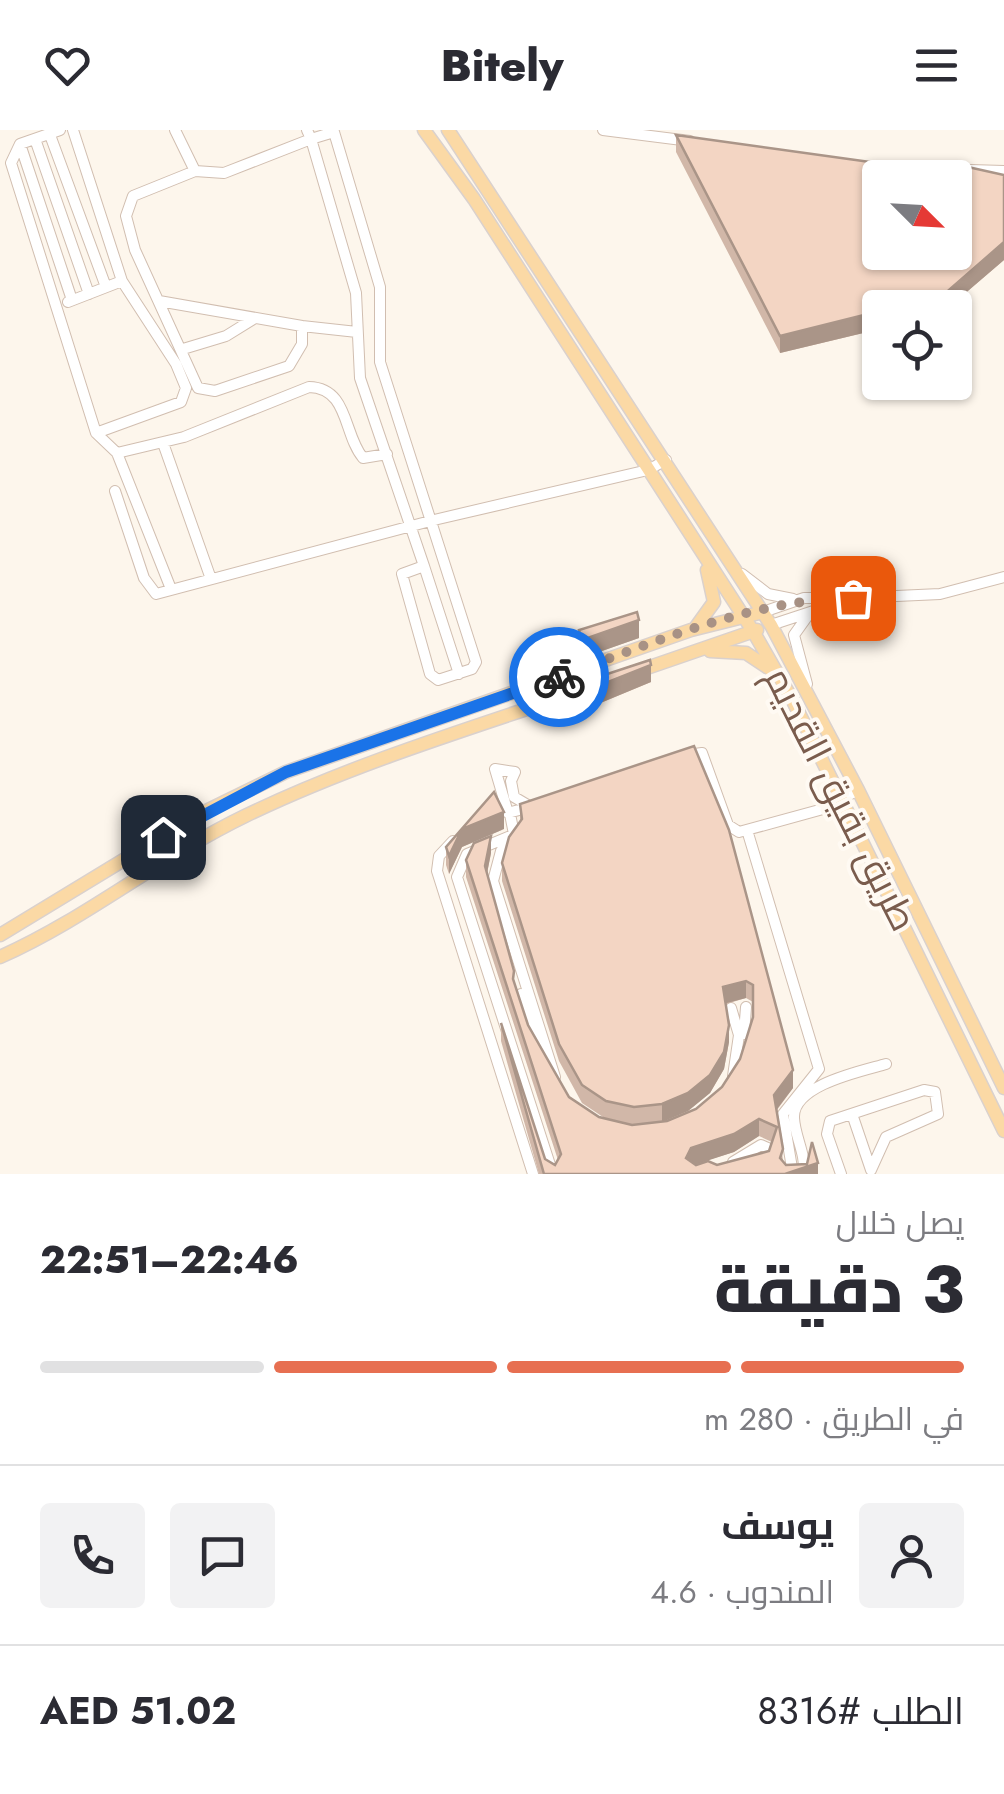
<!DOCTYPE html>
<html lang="ar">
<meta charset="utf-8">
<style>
body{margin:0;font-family:Jost,Cairo,sans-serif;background:#f2f2f3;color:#2b2b33;direction:rtl;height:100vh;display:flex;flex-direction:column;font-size:38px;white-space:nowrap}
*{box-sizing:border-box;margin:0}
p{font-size:32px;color:#7c7c81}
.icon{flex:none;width:55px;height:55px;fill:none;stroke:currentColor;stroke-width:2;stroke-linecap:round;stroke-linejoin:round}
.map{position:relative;height:1044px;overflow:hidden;direction:ltr}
.side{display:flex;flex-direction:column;background:#fff;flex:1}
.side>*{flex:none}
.needle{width:65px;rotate:114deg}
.tools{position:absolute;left:862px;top:30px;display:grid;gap:20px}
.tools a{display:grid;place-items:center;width:110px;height:110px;border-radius:10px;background:#fff;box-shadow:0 2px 8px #0004;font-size:50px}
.pin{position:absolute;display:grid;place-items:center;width:85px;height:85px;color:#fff;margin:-42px;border-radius:20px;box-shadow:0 5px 15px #0006}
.courier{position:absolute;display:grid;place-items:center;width:100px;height:100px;margin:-50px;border:8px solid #1a73e8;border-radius:50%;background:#fff;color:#222;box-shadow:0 2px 12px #0007}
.summary em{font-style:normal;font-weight:800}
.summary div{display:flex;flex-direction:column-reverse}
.summary{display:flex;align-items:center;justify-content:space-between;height:170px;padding:0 40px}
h1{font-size:65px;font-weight:800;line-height:75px}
.bar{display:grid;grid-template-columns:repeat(4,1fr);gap:15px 10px;align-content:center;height:120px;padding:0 40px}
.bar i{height:12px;border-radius:8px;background:#e1e1e2}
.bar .selected{background:#e76f51}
.bar p{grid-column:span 4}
.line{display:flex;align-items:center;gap:25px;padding:0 40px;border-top:2px solid #e1e1e2}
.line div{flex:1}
.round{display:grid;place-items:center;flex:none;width:105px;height:105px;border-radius:10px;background:#f2f2f3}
header{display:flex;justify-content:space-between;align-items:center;height:130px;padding:0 40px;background:#fff;font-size:45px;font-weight:800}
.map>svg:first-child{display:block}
</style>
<header><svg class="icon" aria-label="menu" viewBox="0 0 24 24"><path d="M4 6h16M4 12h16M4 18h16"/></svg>Bitely<svg class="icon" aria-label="heart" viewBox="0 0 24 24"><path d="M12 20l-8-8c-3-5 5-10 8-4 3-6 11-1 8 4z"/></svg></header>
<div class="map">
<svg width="1004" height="1044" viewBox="0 0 1004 1044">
<rect width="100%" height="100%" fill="#fdf6ec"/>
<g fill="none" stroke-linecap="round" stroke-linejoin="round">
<defs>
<path id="minor" d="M60,0L20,14L11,33L96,303L117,323L171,459
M73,0L122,151L176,234L186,258L181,272L96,303
M175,0L195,41L224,43L311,9L307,0
M603,0L690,11
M334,2L380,157V232L476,532L472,539L438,550L430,544L402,444L424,436L360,248L356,163L311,9Z
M50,5L106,157
M35,9L89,164
M20,14L72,170
M970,40L1004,41
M195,41L133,66L126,86L135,120L198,258L215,261L289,236L302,214V196L357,202
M159,171L302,196
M68,172L122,151
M183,219L226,206L255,188
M163,313L211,449
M117,323L184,307L309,257C349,258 343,304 363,328L387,324
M115,361L144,448L156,464L434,390L648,340L666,330
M424,436L459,544
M742,444L768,464L793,469
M853,468L940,464L1004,447
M763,482L804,468H853L771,495
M807,554L794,505L809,484
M687,625L702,623L728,695L739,702L823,679L858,660
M495,639L508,683L534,676
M495,639L515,642L511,651L514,667L531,677
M510,684L514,704L501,721L493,751L555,947
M747,700L819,939L783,984L792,1038L789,1044
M513,705L467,724L457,747L553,1044
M453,711L439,726L437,741L533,1044
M521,864L536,910
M731,878L739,905L733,946
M744,904L746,877
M852,984L871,1040
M733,1032L761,1015L770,1019L768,1028
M803,1044C807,1025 795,1008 794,988C792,955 862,941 886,934
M841,1044L827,1004L830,991L924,960L935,962L938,984L886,1007L871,1040"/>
<path id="major" d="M424,0L474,69L753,501L793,571L1004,1001
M448,0L771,495L858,660L1004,958
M696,497L714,472L707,440
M710,521L746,523L770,539
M638,541L757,500
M0,805L196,686L286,642L691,500L763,482
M0,827C86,789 160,727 245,686C361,630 488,593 610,551"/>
</defs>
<use href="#minor" stroke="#d1beb0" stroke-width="12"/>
<use href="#major" stroke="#dad1cd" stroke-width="15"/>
<use href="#minor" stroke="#fff" stroke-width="10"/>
<use href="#major" stroke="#fbd9a5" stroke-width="12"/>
</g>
<path fill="#d1b7a8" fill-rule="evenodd" d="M676,5L870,32L1004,45V130L948,178H880V199L780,223L676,22Z
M579,500L639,508L582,528L579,517Z
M595,548L651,552L598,574L595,565Z
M694,616L793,958L777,980L783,1031L786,1035L818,1044H539L501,911V893L545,1029L555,1035L558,1030L466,747V730L491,723L487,744L514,854L528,895L569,967L599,987L606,989L582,973L559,931L502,751V733L520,692V674ZM746,868L753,872V887L740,929L722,957L696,979L662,992L688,981L710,963L724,939L729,912L726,874ZM759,1006L772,1012L769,1021L717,1035L695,1034L734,1022Z
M504,699L462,717L449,744L446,735V717Z"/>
<path fill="#aa9588" d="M1004,112V130L948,178H896Z
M880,181V199L780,223V206Z
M639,490V508L582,528V510Z
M651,535V552L598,574V556Z
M504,682V699L462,717L449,744V726L462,699Z
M491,706V723L485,753V736Z
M746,851V868L723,874V857Z
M729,895V912L724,939L710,963L688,981L662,992V974Z
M793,940V958L774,983V965Z
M759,989V1006L734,1022L691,1036L686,1028L691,1018Z
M818,1033V1044H785Z"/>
<path fill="#f3d5c3" stroke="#aa9588" stroke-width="2.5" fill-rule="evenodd" d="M676,5L870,32L968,37L1004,45V112L941,167L896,178H880V181L780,206ZM880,48H955V122H880Z
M637,482L639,490L582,510L579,500Z
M650,530L651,535L598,556L595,548Z
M694,616L729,700L793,940L774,965L783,1019L780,1028L786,1035L807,1034L812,1012L818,1033L785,1044H544L501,893L545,1029L555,1035L561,1024L466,730L474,713L491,706L485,736L514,841L513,849L528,895L569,967L599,987L632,995L667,991L696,979L722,957L740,929L753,887V855L746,851L723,857L729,895L724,922L710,945L688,963L662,974L634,977L606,971L582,955L559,914L502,733L509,707L522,689L520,674ZM759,989L777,997L769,1021L717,1035L708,1031L696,1035L686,1028L691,1018L734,1004Z
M494,662L504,682L462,699L449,726L446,717Z"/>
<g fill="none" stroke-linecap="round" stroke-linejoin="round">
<path stroke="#a89285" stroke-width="10" stroke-dasharray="0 18" d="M559,547C653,513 753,469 853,468"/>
<path stroke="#1a73e8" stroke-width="12" d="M163,707L286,642L559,547"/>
</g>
<g text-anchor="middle" stroke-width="8" stroke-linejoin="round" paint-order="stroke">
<g font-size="38" fill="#7a5c4d" stroke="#fffaf3">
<text transform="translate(841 669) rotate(63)" y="13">طريق بقيق القديم</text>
</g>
</g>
</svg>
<div class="tools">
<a><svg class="needle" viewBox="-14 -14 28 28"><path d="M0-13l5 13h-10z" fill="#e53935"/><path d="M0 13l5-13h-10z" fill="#7c7c81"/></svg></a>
<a><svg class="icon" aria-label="locate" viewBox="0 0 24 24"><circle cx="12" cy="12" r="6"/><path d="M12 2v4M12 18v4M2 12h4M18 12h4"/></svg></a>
</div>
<div class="pin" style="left:853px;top:468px;background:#ea580c"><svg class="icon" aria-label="bag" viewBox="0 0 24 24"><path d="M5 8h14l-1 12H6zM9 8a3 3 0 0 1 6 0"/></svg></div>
<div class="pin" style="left:163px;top:707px;background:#1f2937"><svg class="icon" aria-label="home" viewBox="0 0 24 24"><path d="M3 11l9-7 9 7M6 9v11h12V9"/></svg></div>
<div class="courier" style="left:559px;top:547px"><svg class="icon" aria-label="bike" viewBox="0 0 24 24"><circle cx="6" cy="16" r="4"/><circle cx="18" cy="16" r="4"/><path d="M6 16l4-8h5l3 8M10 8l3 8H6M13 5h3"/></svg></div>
</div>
<section class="side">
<div class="summary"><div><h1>3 دقيقة</h1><p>يصل خلال</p></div><em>22:46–22:51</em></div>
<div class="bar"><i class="selected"></i><i class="selected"></i><i class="selected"></i><i></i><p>في الطريق · 280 m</p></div>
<div class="line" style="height:180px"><a class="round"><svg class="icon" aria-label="person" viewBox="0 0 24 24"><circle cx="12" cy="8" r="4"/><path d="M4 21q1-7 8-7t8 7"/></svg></a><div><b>يوسف</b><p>المندوب · 4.6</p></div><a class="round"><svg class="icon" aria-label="chat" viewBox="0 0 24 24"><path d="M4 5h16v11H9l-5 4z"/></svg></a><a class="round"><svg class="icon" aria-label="phone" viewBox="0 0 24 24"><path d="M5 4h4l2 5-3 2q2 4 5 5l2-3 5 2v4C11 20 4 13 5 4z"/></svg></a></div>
<div class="line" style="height:130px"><div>الطلب #8316</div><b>AED 51.02</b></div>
</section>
